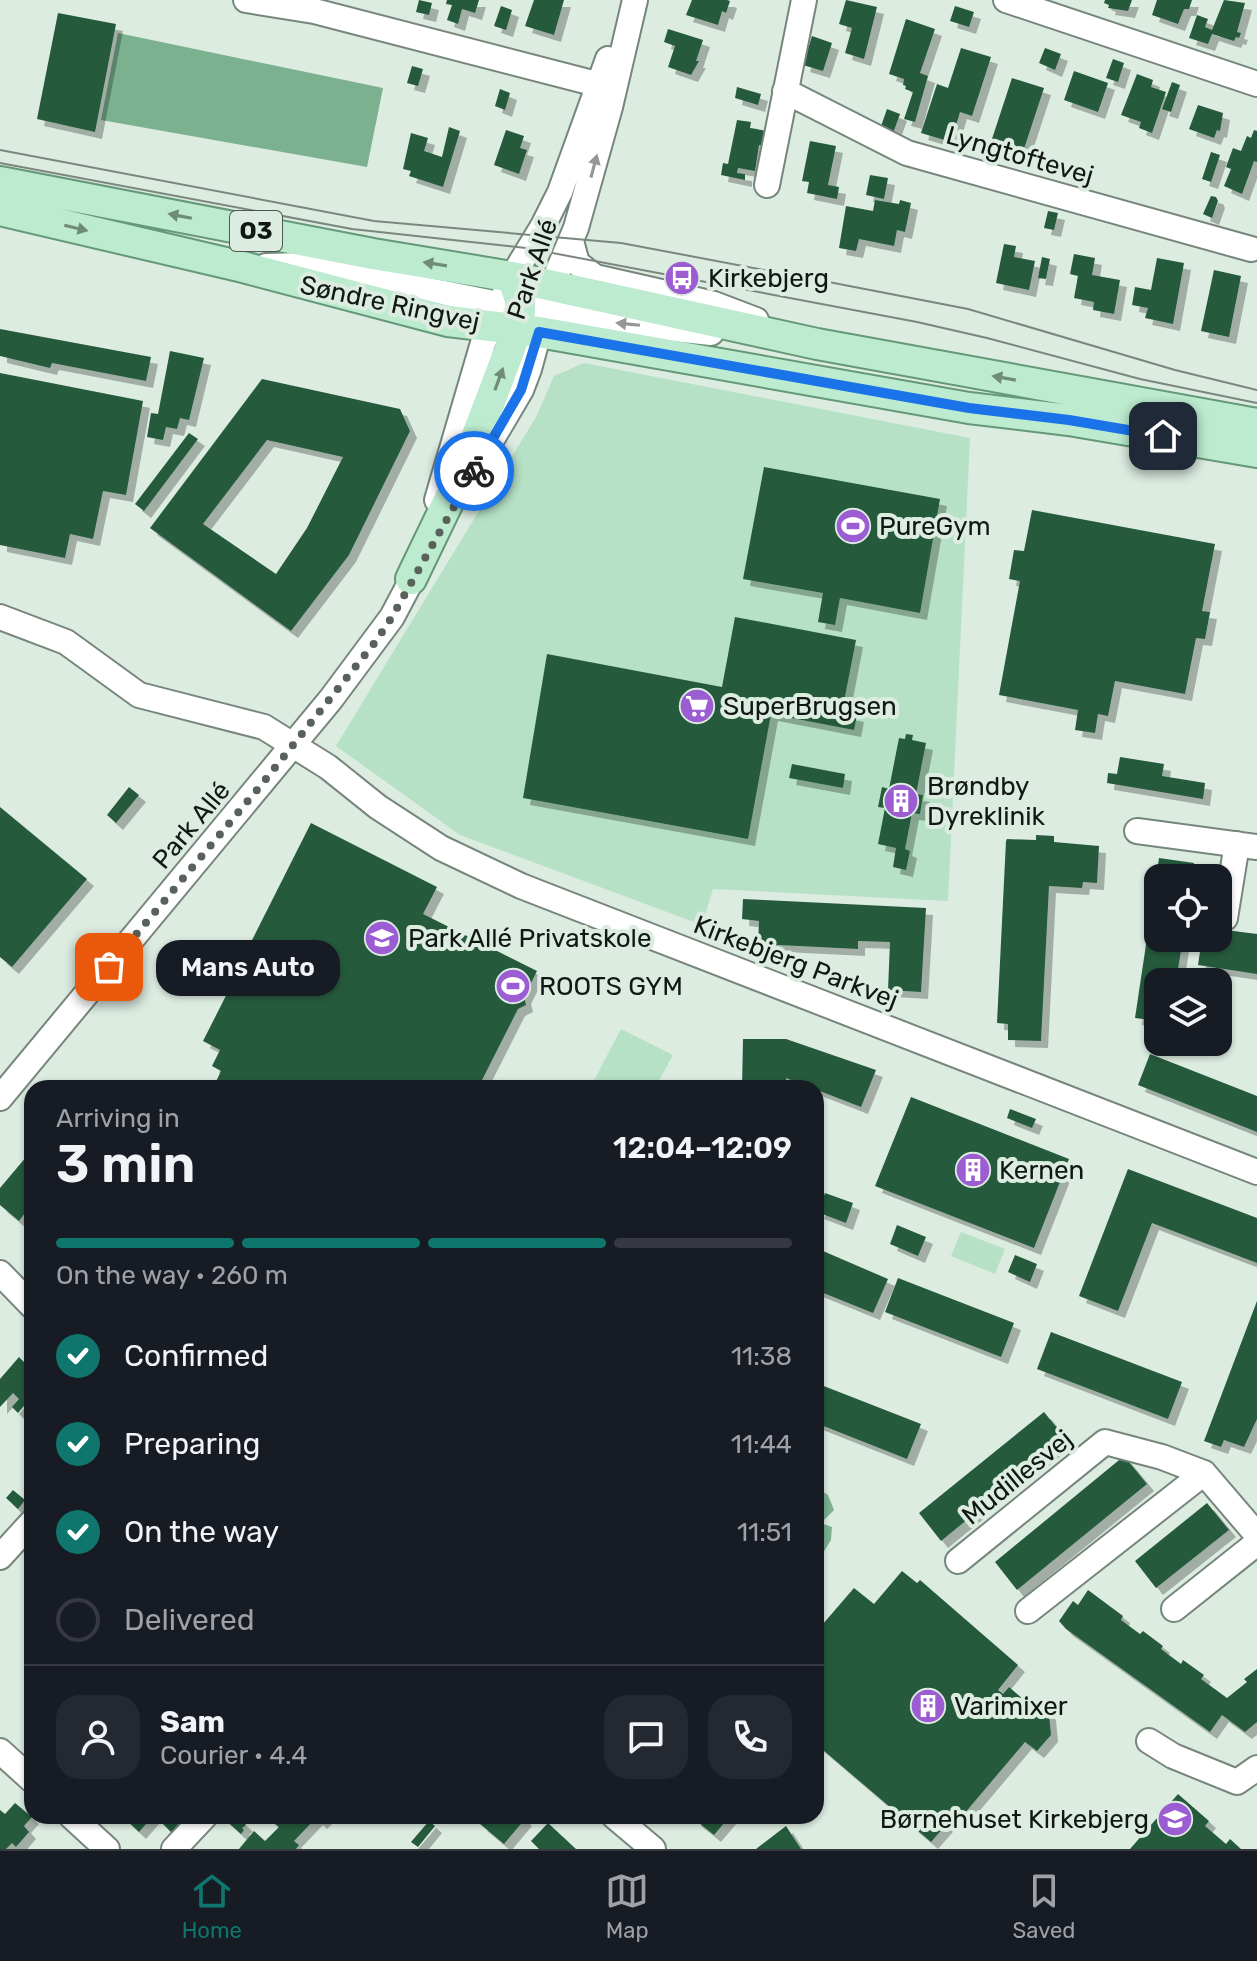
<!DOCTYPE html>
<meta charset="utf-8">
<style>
body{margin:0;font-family:Rubik,sans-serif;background:#242831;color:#f1f3f6;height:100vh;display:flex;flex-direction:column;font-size:30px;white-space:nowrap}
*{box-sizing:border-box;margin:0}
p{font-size:26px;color:#9ea1a6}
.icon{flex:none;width:44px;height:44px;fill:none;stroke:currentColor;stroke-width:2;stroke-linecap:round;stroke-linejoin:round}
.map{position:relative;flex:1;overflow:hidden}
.details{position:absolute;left:24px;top:1080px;width:800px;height:744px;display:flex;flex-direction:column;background:#171b24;border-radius:24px;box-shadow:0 2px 6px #0004}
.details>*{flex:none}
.tools{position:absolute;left:1144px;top:864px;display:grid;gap:16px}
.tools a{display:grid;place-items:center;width:88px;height:88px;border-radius:16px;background:#171b24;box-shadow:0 2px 6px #0004;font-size:40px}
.pin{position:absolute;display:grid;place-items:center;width:68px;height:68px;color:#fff;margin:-34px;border-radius:16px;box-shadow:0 4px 12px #0006}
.courier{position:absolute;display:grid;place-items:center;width:80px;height:80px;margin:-40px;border:6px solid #1a73e8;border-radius:50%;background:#fff;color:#222;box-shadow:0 2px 10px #0007}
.bubble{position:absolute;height:56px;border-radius:24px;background:#171b24;box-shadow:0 2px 6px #0004;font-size:26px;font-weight:600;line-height:56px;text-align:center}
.summary em{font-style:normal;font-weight:600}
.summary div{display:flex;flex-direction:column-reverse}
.summary{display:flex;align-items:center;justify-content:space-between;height:136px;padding:0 32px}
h1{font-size:52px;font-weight:600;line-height:60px}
.bar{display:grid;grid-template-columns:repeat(4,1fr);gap:12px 8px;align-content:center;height:96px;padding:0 32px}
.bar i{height:10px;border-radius:6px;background:#363941}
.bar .on{background:#0f766e}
.bar p{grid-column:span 4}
.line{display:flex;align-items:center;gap:20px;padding:0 32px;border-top:2px solid #363941}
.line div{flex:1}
.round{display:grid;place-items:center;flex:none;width:84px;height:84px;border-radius:24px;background:#242831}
ol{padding:0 32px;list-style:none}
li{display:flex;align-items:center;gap:24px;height:88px}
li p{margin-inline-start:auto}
li .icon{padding:8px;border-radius:50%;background:#0f766e;color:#fff;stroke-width:4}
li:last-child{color:#9ea1a6}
li i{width:44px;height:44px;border:4px solid #363941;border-radius:50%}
.menu{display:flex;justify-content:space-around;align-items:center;height:112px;border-top:2px solid #363941;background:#171b24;font-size:22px;color:#9ea1a6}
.menu a{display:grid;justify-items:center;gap:4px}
.menu .on{color:#0f766e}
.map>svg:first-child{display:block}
</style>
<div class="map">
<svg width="1257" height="1849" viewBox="0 0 1257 1849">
<defs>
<filter id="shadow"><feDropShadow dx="7" dy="7" stdDeviation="0" flood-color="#0004"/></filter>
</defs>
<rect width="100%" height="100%" fill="#dcece1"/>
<path fill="#b6e1c6" d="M584,363L970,438L948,901L713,889L702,925L460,835L336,746L536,417L554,376Z
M621,1029L673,1055L655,1088H590Z
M961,1232L1005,1249L995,1274L951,1256Z"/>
<path fill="#7cb190" d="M118,33L383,88L367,167L101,120Z
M816,1487L828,1495L834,1510L821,1523L832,1527L831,1540L816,1564Z"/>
<path fill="#275a3e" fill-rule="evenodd" filter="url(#shadow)" d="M419,0L432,3L429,15L416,12Z
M447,0H479L475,13L462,9L458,24L447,20L452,5L446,4Z
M534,0H564L554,35L525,26Z
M692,0H727L730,1L726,13L722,11L718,25L686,15Z
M846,0L877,7L864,59L845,53L852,28L839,24Z
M1105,0H1132L1128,11L1108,8L1109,5L1104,3Z
M1157,0H1192L1189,9H1184L1178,24L1152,15Z
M1224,0L1245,3L1237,32L1241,33L1239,38L1236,37L1234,41L1212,34L1208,44L1189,38L1197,15L1208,19L1205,27L1212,30Z
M501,6L512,10L506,30L494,26Z
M955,6L974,12L969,27L950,21Z
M58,13L116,24L95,132L37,119Z
M906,19L935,29L920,73L928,76L915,122L904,119L913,92L905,89L906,86L903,85L904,79L889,74Z
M668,29L703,40L696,61H699L691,75L668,67L675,46L664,42Z
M812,36L832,43L823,71L803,65Z
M961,48L991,57L972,116L960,112L951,142L921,133L937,84L948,88Z
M1045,48L1061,54L1055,70L1039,63Z
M1113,59L1124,63L1118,82L1106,78Z
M412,66L423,69L418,86L407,83Z
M1074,71L1108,83L1098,112L1064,100Z
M1137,74L1153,80L1151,87L1166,92L1152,133L1139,128L1141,122L1121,115Z
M1012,78L1044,88L1021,158L989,148Z
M1172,82L1180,85L1171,112L1162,109Z
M737,87L761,94L758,105L735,98Z
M500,89L510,93L505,110L495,106Z
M1198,105L1223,113L1220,131L1217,130L1214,138L1189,129Z
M887,109L900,114L892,136L880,129Z
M737,120L751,122L750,128L767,131L764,145H759L755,171L738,168L737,173L745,174V180L721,175L723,163L728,164Z
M449,127L460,131L443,187L409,176L411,171L403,169L411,133L428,138L424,151L442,157Z
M506,130L524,136L520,148L527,150L519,174L494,165Z
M1254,130L1257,131V162L1254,161L1242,194L1224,186L1231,169L1226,167L1233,148L1241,151L1247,136L1251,138Z
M810,141L836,146L828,185L839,187L837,199L807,193L809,182L802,181Z
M1211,152L1220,155L1211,182L1202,179Z
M870,175L888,178L884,199L866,195Z
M1211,196L1216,197L1218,201L1212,218L1203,214Z
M875,200L899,204L900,200L911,203L905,232L897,230L894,246L859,239L856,251L839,248L846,206L873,211Z
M1048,211L1058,213L1054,230L1044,228Z
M1004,244L1016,246L1014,257L1035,261L1029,290L996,283Z
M1074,254L1095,258L1092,275L1120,280L1114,314L1093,310L1094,302L1074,298L1078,276L1070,274Z
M1042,257L1050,259L1046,279L1038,278Z
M1157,258L1184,263L1173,324L1145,318L1148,308L1132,305L1135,287L1151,290Z
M1214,270L1241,276L1229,337L1201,331Z
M0,329L151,357L146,381L52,363L50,368L0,356Z
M170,351L204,358L189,420L180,418L177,429L166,427L163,440L147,437L151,413L158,414Z
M0,373L143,401L126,495L103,491L93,539L70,534L65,558L0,545Z
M262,379L400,409L410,431L349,555L291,631L150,528ZM267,440L343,457L307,528L276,574L203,524Z
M189,433L198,439L144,511L135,504Z
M764,467L940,499L920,613L840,598L835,625L818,622L823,593L743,579Z
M1032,510L1215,544L1202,611L1210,612L1205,639L1196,638L1185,694L1115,681L1108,716L1098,714L1095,733L1075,730L1078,710L999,695L1020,581L1009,579L1014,550L1024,551Z
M735,617L856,640L842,712L857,715L854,730L771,714L748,839L523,798L547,654L722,687Z
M906,734L913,735L912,740L926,743L916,794L923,795L920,814L912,813L905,849L910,851L906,870L893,867L896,848L878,844L885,808L878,807L882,787L889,789L899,738L905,739Z
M1120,757L1164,764L1162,776L1205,783L1203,799L1107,783L1108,773L1117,774Z
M792,764L845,774L843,788L789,778Z
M129,787L139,795L116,823L107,815Z
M0,807L87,879L12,967L0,957Z
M311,823L437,887L423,914L537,971L524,997L526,1005L518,1009L478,1088H367L362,1085L360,1088H213L221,1071L212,1066L220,1050L203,1041L239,970L231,966L237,955L243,958Z
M1036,835L1054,836V842L1099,846L1097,883L1083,882L1082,888L1049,886L1041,1041L1008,1040V1024L997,1023L1006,841L1007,839L1036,840Z
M1159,858L1194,863L1192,878H1158V938H1183L1176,982H1158V1021L1135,1018Z
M743,899L926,908L921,992L888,990L890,942L858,941V949L758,944L759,921L742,919Z
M1218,929L1257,934V974L1198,965L1202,938H1218Z
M743,1039H786L876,1070L861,1107L786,1078V1088H742Z
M1150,1054L1257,1096V1132L1138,1085Z
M911,1097L1069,1159L1034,1248L875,1186Z
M1010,1109L1036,1119L1032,1128L1007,1118Z
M32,1150V1212L29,1216L25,1213L19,1221L0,1205V1188Z
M1128,1169L1257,1218V1263L1152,1223L1118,1311L1079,1296Z
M825,1193L853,1203L846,1223L817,1212Z
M897,1225L926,1237L918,1256L890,1244Z
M816,1248L888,1279L873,1313L816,1290Z
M1015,1255L1037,1264L1030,1282L1008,1272Z
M898,1278L1014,1323L1001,1357L885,1312Z
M1257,1301V1419L1244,1447L1224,1440L1221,1447L1204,1441Z
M1051,1332L1182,1382L1168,1419L1037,1369Z
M19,1357L32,1370V1403L29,1400L18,1413L12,1407L19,1399L13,1393L0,1407V1379Z
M816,1383L921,1424L907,1459L816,1423Z
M1044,1412L1066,1439L941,1541L919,1513Z
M1124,1456L1147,1484L1017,1590L995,1562Z
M13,1490L25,1500L18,1509L6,1498Z
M1207,1503L1229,1530L1156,1588L1135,1561Z
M902,1571L917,1583L920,1580L1018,1665L998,1690L1003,1694L1009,1687L1023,1699L1027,1695L1049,1713L1051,1735L1037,1751L1025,1742L964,1814L959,1810L931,1842L816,1744V1632L854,1588L874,1604Z
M1088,1590L1123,1616L1121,1620L1140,1634L1143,1631L1163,1646L1161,1649L1181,1664L1183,1660L1204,1675L1201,1679L1227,1698L1247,1682L1244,1679L1257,1669V1722L1245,1732L1222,1715L1210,1732L1066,1629L1059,1621L1073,1601L1078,1605Z
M1178,1794L1209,1821L1205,1826L1226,1844L1230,1839L1241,1849H1130Z
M15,1803L32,1817L24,1826L29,1832L16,1847L12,1843L6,1849H0V1810L5,1814Z
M122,1816H153L139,1832Z
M164,1816H170L179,1826L172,1833L160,1821Z
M221,1816H237L246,1825L242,1828L244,1830L241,1834Z
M266,1816H326L320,1822L316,1818L294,1841L299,1845L296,1849H239L254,1831L265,1841L279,1827Z
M486,1816H522L525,1819L504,1844L480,1824Z
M697,1816H730L714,1835L694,1819Z
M429,1821L435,1826L418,1847L411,1842Z
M548,1823L576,1849H539L531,1841Z
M786,1826L801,1849H756Z"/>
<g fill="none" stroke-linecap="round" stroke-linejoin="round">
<defs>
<path id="minor" d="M246,0L314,11L612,88
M1006,0L1257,84
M785,91L907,153L1251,249
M767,185L804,0
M571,241L577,263L595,277L714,304L756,320
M266,266L303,265L499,304L513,301
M530,311L545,309L601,321L711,333
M475,468L521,390L529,369L552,285L576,228L610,107L635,0
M437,500L483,343L512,277L543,226L560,192L608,59
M0,617L66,642L139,695L264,727L328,767L378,807L441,848L521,886L1257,1172
M1137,831L1257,847
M1225,918L1237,844
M0,1098L331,699L392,617L419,566
M0,1273L32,1306
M0,1557L32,1522
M958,1561L1105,1442L1162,1457L1204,1473L1257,1535
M1174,1609L1257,1543
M1028,1611L1204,1473
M1149,1741L1173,1756L1237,1782L1257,1768
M0,1751L32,1780
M71,1816L107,1849
M614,1816L653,1849
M174,1849L205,1816"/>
<path id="major" d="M0,182L373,254L512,277L817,344L1257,424
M0,210L243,267L448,321L539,332L969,408L1069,420L1257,452
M411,579L465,467L511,346L520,313V299L512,277"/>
</defs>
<use href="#minor" stroke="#77867c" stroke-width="28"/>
<use href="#major" stroke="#649878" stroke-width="34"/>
<use href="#minor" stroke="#fff" stroke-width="24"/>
<use href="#major" stroke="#bcebcf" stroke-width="30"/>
<path stroke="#7b867e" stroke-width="2" d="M0,150L374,221L621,243L839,284L968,309L1175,370L1257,390
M0,163L352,229L526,248L917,322L987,338L1140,379L1257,403"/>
</g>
<defs><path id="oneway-solid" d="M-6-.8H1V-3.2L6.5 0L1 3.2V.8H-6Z" transform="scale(2)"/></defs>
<g fill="#949795">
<use href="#oneway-solid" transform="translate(594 166) rotate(-75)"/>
<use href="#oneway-solid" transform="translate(628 324) rotate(-174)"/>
</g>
<g fill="#6f8c7a">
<use href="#oneway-solid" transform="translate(180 216) rotate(-169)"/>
<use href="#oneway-solid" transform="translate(76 228) rotate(13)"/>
<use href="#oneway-solid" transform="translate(435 264) rotate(-171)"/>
<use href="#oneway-solid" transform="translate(1004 378) rotate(-170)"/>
<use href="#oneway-solid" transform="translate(499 379) rotate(-70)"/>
</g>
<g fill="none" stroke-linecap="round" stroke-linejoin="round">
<path stroke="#58625b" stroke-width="8" stroke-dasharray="0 14.4" d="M109,967L262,784L376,641L392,617L474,471"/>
<path stroke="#1a73e8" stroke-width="10" d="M474,471L521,390L539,332L969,408L1069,420L1163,436"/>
</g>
<defs>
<symbol id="bus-disc" viewBox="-11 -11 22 22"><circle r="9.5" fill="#9c5cd2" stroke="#dcece1"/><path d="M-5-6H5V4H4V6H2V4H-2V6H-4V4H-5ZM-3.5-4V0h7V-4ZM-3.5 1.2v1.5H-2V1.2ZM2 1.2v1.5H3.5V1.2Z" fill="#fff"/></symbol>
<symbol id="stadium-disc" viewBox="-11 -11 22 22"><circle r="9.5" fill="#9c5cd2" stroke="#dcece1"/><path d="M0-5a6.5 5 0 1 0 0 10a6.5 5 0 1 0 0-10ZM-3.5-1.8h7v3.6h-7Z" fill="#fff"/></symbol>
<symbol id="supermarket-disc" viewBox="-11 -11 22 22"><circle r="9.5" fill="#9c5cd2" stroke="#dcece1"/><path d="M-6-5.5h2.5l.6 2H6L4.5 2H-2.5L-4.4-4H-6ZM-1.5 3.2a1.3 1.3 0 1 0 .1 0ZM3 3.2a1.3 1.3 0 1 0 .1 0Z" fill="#fff"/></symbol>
<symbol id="building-disc" viewBox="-11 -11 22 22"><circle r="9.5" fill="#9c5cd2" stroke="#dcece1"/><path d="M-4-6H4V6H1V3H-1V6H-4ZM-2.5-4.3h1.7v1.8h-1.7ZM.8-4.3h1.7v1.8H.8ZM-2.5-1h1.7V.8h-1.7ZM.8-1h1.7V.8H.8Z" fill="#fff"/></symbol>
<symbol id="school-disc" viewBox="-11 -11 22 22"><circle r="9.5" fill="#9c5cd2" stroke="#dcece1"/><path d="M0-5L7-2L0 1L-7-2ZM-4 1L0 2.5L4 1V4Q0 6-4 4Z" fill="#fff"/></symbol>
</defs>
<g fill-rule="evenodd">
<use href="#bus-disc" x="662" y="258" width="40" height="40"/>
<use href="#stadium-disc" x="833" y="506" width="40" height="40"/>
<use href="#supermarket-disc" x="677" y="686" width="40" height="40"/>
<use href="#building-disc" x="881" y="781" width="40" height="40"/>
<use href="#school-disc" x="362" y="918" width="40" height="40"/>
<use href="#stadium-disc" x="493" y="966" width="40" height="40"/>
<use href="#building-disc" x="953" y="1150" width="40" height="40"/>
<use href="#building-disc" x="908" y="1686" width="40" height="40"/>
<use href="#school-disc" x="1155" y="1799" width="40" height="40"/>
</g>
<g text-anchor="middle" stroke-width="8" stroke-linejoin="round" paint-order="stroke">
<rect fill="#dcece1" stroke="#4e5751" stroke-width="2" x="230" y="211" width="52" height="40" rx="6"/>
<g font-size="24" font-weight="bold" fill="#111713">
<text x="256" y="239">O3</text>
</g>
<g font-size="26" fill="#111713" stroke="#dcece1">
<text transform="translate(1020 155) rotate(16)" y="9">Lyngtoftevej</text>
<text transform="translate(532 269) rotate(-71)" y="9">Park Allé</text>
<text transform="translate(390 303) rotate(12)" y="9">Søndre Ringvej</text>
<text transform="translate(191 825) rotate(-50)" y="9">Park Allé</text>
<text transform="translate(796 962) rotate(21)" y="9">Kirkebjerg Parkvej</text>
<text transform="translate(1017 1477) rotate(-39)" y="9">Mudillesvej</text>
</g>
<g font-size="26" fill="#111713" stroke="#dcece1" text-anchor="start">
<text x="708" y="287">Kirkebjerg</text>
<text x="879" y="535">PureGym</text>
<text x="723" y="715">SuperBrugsen</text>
<text x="927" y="795">Brøndby<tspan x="927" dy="30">Dyreklinik</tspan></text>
<text x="408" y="947">Park Allé Privatskole</text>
<text x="539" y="995">ROOTS GYM</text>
<text x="999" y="1179">Kernen</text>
<text x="954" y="1715">Varimixer</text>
<text x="1149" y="1828" text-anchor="end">Børnehuset Kirkebjerg</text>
</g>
</g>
</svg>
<div class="tools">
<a><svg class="icon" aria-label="locate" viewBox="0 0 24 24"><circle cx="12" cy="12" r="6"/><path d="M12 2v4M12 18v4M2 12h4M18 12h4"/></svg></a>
<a><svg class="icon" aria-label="layers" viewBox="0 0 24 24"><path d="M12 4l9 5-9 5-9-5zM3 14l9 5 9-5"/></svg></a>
</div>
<div class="pin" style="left:109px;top:967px;background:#ea580c"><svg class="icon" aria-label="bag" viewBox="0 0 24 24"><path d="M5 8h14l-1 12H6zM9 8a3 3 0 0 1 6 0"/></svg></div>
<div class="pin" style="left:1163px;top:436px;background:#1f2937"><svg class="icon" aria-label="home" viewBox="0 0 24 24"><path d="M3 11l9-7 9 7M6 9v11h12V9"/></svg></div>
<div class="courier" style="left:474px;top:471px"><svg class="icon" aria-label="bike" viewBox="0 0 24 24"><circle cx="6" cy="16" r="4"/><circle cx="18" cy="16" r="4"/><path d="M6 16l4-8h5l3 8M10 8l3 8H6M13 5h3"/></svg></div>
<div class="bubble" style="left:156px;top:940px;width:184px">Mans Auto</div>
<section class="details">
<div class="summary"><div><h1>3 min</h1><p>Arriving in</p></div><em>12:04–12:09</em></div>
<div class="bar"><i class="on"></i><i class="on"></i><i class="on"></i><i></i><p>On the way · 260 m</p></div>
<ol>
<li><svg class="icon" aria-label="check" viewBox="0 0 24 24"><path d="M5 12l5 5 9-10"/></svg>Confirmed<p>11:38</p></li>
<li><svg class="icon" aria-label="check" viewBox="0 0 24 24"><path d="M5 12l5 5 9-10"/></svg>Preparing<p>11:44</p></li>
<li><svg class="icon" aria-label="check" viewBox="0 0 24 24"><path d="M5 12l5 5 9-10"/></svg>On the way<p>11:51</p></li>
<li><i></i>Delivered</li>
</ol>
<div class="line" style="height:144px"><a class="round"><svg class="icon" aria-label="person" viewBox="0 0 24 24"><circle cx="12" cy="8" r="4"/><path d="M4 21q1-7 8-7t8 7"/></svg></a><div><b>Sam</b><p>Courier · 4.4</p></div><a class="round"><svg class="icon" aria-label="chat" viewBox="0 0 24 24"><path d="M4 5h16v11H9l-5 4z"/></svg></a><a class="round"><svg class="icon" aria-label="phone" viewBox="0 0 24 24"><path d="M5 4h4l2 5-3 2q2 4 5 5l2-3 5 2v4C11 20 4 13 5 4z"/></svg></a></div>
</section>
</div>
<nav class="menu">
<a class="on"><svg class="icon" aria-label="home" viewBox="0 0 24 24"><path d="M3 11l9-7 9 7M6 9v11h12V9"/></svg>Home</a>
<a><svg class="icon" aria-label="map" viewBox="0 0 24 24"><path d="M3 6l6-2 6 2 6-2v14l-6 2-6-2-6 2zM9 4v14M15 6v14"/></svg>Map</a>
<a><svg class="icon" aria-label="saved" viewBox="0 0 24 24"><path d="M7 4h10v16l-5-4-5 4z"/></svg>Saved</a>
</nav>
